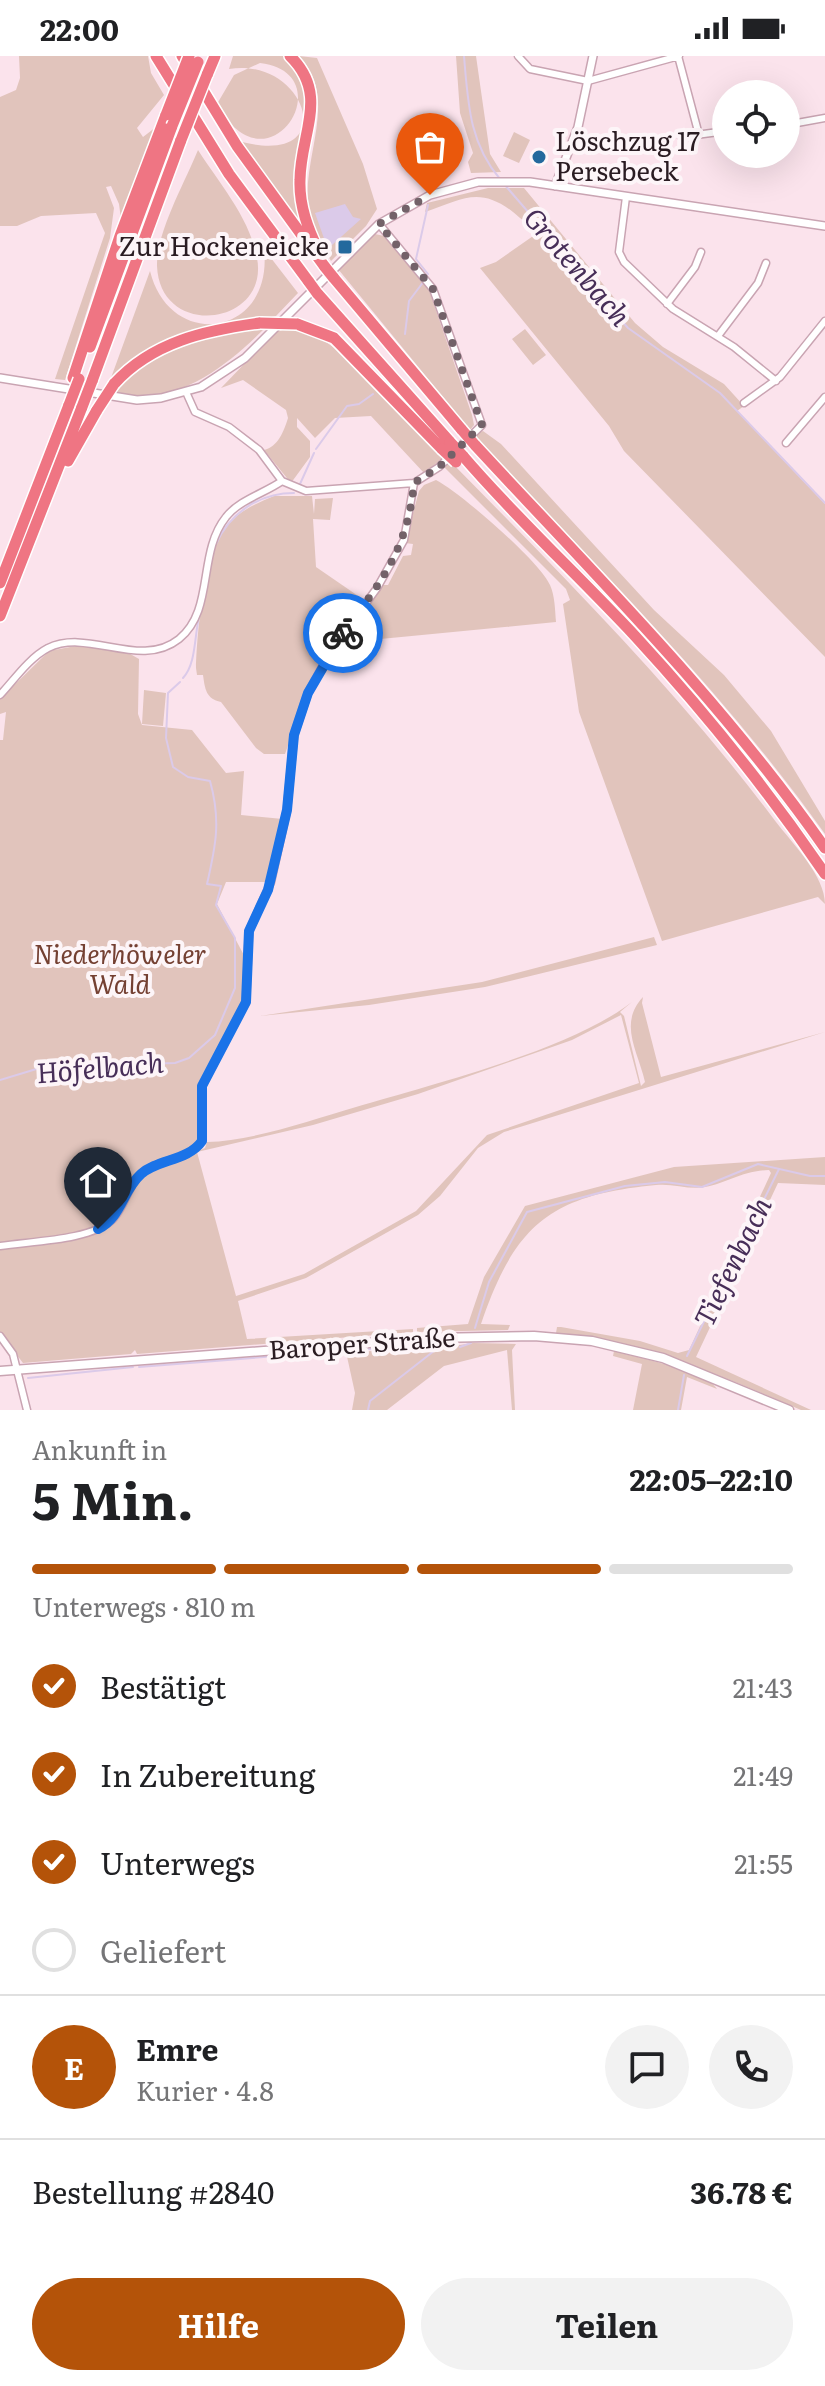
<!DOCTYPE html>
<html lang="de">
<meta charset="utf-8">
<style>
body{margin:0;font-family:Literata,serif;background:#f2f2f2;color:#202124;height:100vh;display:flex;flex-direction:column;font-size:30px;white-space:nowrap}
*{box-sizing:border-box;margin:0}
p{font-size:26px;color:#757577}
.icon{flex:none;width:44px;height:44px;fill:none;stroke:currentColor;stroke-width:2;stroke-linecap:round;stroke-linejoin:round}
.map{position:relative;height:1354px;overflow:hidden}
.details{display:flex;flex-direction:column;background:#fff;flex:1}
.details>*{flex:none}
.tools{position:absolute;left:712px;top:24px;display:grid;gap:16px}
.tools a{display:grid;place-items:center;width:88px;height:88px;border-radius:50%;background:#fff;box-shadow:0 8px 32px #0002;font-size:40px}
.pin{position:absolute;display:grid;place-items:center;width:68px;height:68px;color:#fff;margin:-82px -34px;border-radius:50% 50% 50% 0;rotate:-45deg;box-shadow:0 0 8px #0007}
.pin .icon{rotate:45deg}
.courier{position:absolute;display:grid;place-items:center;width:80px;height:80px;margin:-40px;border:6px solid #1a73e8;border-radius:50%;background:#fff;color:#222;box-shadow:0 2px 10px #0007}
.head em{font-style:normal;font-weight:700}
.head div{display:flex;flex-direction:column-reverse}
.head{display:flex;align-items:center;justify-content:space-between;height:136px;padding:0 32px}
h1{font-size:52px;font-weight:700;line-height:60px}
.bar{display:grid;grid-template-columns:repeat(4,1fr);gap:12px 8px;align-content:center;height:96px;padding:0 32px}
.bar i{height:10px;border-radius:6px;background:#e0e0e0}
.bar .selected{background:#b45309}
.bar p{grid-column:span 4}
.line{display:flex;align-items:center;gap:20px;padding:0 32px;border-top:2px solid #e0e0e0}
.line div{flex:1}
.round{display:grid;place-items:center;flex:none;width:84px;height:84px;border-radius:42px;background:#f2f2f2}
ol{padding:0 32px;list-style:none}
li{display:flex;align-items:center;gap:24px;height:88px}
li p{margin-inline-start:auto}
li .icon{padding:8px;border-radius:50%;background:#b45309;color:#fff;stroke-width:4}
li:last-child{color:#757577}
li i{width:44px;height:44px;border:4px solid #e0e0e0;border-radius:50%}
.button{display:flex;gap:16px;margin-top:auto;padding:16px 32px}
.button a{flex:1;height:92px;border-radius:48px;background:#b45309;color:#fff;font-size:32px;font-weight:700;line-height:92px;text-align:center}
.button a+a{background:#f2f2f2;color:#202124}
.status{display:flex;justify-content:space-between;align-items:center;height:56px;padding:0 40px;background:#fff;direction:ltr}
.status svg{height:22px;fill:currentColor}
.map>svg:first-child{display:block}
</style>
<div class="status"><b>22:00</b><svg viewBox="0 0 49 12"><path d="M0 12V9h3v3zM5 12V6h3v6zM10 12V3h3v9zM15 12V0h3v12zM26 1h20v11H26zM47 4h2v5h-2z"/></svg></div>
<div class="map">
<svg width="825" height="1354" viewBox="0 0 825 1354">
<rect width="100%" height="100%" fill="#fbe3ec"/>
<path fill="#e1c4bc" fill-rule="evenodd" d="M19,0H148L151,17L164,39L137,72L143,81L156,71L121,163L119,148L111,130L106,131L114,152L110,182L65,324L55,323L105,177L96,157L41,160L17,170H0V41L16,34L20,22Z
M233,0H286L308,33L300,99L311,185L242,86C343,111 306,0 229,13Z
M299,0L317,2L363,108L377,153L366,170L331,205C321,187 310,169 308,148C303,98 339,42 299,0Z
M456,0H476L490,98L501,116L471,117L468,106L473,97L460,57Z
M260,7C345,17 268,142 217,48L234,19Z
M514,76L530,84L519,107L503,100Z
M198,94C219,127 250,162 257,202C270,270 160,284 157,210C156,177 185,126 198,94Z
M488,132H524L635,267L663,291L724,328L744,350L737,355L825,448V601L624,395L609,370L480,212L496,206L536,178C529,168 522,164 513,156C479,130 463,143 425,156L427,147Z
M375,178L384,180L429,234L472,359L474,369L470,374L338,213Z
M264,193L298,237L276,260L169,283L129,307L108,330L150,215C170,296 274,281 264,193Z
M294,271C355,291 399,356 443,402L424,417L371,360L335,362L315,382L297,362V371L310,385V401L291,427L264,394C278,391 284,375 288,362L286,354L243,324L221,332L275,276Z
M264,273C225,312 172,354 113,336C160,289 199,278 264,273Z
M525,273L546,299L533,309L512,283Z
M483,375L501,388L654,554L724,619L771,675L825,765V778C723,635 599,513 479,385L475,378Z
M450,405C564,521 678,635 776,766C793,788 825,820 825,848L818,841L662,885L579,656L563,548L570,544L566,533L444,411Z
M436,424C461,437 539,505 550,529C555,540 555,554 556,566L339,587L383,529H388L403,500L411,499L413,488L405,487L419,435L424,429Z
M274,440H312L314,458L315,443L333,442L330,464L313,463L316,511L364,544L335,582L309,629L285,698H264L256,692L221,646C206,643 205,633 203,619H197L196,612C197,577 204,497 226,470C239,455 257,447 274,440Z
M81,589L125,595L139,603L138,658L142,669L192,674L226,717L244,715L241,759L283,763L271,826H226L217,848L248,907L247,941L201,1036H198L200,1084C185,1103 158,1101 139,1115C127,1125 124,1146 113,1158C90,1185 34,1183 0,1188V684H3L6,656L0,658V643L49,595Z
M144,634L166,637L163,670L142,668Z
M654,881L657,889L485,931L369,949L260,960L482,926Z
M639,940L620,956L624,960L641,1030L645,1026C638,995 618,968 643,941L642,947L661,1021L825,976L504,1076L478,1092L440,1140L418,1159L306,1222L238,1245L247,1283L413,1273V1276L137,1298L135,1294L131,1298L23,1307L0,1277V1192L101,1174L121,1156L142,1120L205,1092L207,1086C253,1085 311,1064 356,1051C432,1028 581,992 639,940ZM621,959L639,1027L487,1079L416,1155L304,1218L236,1240L197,1096L313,1069L418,1038L572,984Z
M825,1101V1129L778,1127L696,1301L811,1354H801C718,1318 647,1287 556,1277L557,1271H561L640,1285L678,1297L689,1294L771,1117L769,1114C741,1115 728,1127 705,1131C689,1134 672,1127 656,1129C551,1139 515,1168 481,1268L510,1269L508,1274L417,1276V1272L468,1268L484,1221L525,1150L674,1111Z
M473,1287L516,1288L512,1294L515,1354H512L507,1294L444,1310L387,1354H352L355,1337L346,1296L433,1293Z
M614,1295C635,1301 707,1315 717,1333L687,1321L681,1354H633L642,1308L613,1300Z"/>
<path fill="#dbcae9" d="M345,148L353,161L361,163L332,189L326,188L315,157Z"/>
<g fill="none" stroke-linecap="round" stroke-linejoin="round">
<path stroke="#dbcae9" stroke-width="2" d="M464,0C468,46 469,87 500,123
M504,128L628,272L720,337L825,447
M428,149L416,203L428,218
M405,278L409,245L424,225
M316,393L347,350L359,348L373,338
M300,428L314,397
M216,488C230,457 259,437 294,437
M183,622C197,607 194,577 200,557
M0,1024L43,1011L175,1007L189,1002L215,979L235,932V882L216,849L221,830L207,828C216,789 221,764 210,725L188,721L173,711L166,682L168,637L180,626
M475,1272L489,1226L527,1156L625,1130L665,1126L702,1131L758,1108L810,1120H825
M404,1291H439
M460,1291L471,1287
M295,1298L399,1291
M687,1300L779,1113
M139,1311L289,1299
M28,1322L133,1311
M368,1354L370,1345L439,1291H454
M678,1354L684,1319"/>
<defs>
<path id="minor" d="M518,0L530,13L588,25L679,0
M678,0L699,79
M786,69L825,62
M681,81L726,75
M626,141L619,196L624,206L673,253L734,291L776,325
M667,248L695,211L701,196
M718,280L758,227L766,207
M186,336L195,356L229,371L259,394L282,425L306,435L414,427L439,411L482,369L433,233L379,168
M744,347L780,321L825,265
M786,387L825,341
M0,639C14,624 29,602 48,592C89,572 140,614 179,583C215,554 197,497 226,461C239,444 265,437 282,425
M0,1190C30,1185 91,1185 113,1163C126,1149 128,1128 143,1116C160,1103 189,1104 202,1085V1030L246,946L249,875L271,826L287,754L294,679L308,637L329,598L377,532L404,484L414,427
M0,1280L13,1298L27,1354"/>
<path id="tertiary" d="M555,130L578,71L593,0
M0,322L137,344L161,342L201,331L245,302L379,168L430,139L478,126H530L825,170"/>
<path id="secondary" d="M0,1315L434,1282L534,1280L592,1285L663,1302L789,1354"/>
<path id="motorway" d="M156,0L229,118L309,226
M182,0L237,90L325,211
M290,0C330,39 300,78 300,124C299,150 308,173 319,196
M207,19L215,0
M333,221L462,374
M317,237L450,386
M297,268L334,282L442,393
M90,291L172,70
M73,322L120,180L166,59
M92,325L181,84
M114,328C152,286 206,274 260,267
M475,389C596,520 722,645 825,792
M463,400C517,463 578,519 635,580C704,655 768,734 825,818
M68,405L97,354
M0,527L69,349
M0,560L82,351"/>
</defs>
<use href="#minor" stroke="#c9a4b2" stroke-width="9"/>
<use href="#tertiary" stroke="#c9a4b2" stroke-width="10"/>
<use href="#secondary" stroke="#c9a4b2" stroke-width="11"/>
<use href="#motorway" stroke="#fff" stroke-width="14"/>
<use href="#minor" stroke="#fff" stroke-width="6"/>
<use href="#tertiary" stroke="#fff" stroke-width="7"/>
<use href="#secondary" stroke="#fff" stroke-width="8"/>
<use href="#motorway" stroke="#ef7583" stroke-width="11"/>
<defs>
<path id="motorway-bridge" d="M166,59L189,0
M172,70L198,6
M181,84L207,19
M325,211L333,221
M309,226L317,237
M260,267L297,268
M69,349L79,323
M82,351L92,325
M97,354L114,328
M462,374L475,389
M450,386L463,400
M442,393L456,406"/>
</defs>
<use href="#motorway-bridge" stroke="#fff" stroke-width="14" stroke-linecap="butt"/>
<use href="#motorway-bridge" stroke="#ef7583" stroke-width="11"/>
</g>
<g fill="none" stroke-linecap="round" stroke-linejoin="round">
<path stroke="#736269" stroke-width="8" stroke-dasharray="0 14.4" d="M343,577C381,527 408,492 414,427L439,411L482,369L433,233L379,168L430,139"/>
<path stroke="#1a73e8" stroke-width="10" d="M98,1173C122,1161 122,1135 141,1118C158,1103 188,1105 202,1085V1030L246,946L249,875L268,834L287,754L294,679L308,637L343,577"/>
</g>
<g fill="#23699d" stroke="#fdf5f8" stroke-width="3">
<circle cx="539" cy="101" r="8"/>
<rect x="337" y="183" width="16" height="16" rx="4"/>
</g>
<g text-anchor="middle" stroke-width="8" stroke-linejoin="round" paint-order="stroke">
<g font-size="26" fill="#2a1c22" stroke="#fdf5f8" text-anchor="start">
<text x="555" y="95">Löschzug 17<tspan x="555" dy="30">Persebeck</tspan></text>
<text x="329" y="200" text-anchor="end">Zur Hockeneicke</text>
</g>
<g font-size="26" font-style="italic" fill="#744032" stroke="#fdf5f8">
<text x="120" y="908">Niederhöweler<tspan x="120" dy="30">Wald</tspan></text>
</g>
<g font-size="26" fill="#2a1c22" stroke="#fdf5f8">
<text transform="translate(362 1288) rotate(-4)" y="9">Baroper Straße</text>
</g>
<g font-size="28" font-style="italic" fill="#472e58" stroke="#fdf5f8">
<text transform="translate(577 211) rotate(49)" y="10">Grotenbach</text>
<text transform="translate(100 1012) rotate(-5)" y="10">Höfelbach</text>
<text transform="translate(733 1206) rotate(-64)" y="10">Tiefenbach</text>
</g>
</g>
</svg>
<div class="tools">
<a><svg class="icon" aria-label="locate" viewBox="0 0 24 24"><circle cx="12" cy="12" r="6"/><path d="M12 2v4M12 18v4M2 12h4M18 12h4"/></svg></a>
</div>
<div class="pin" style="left:430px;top:139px;background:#ea580c"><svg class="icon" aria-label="bag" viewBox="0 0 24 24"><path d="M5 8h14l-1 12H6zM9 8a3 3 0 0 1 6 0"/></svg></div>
<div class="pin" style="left:98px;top:1173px;background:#1f2937"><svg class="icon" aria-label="home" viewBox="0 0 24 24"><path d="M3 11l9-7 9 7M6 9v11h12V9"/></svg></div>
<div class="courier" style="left:343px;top:577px"><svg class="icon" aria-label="bike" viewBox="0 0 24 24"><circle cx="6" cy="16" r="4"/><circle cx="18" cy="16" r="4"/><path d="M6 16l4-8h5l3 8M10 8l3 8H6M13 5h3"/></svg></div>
</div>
<section class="details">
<div class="head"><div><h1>5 Min.</h1><p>Ankunft in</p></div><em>22:05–22:10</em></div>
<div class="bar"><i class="selected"></i><i class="selected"></i><i class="selected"></i><i></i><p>Unterwegs · 810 m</p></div>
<ol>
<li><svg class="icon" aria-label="check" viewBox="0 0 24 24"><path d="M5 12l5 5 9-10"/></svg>Bestätigt<p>21:43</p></li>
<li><svg class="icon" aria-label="check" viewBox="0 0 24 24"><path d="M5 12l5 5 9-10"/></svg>In Zubereitung<p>21:49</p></li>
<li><svg class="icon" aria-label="check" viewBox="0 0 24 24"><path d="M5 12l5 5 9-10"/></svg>Unterwegs<p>21:55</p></li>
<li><i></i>Geliefert</li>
</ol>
<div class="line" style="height:144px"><b class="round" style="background:#b45309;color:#fff">E</b><div><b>Emre</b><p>Kurier · 4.8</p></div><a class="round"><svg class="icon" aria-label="chat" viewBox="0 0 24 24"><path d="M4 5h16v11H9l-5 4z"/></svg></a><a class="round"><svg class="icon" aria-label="phone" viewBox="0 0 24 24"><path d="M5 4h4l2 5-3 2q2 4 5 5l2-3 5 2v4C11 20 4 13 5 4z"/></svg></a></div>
<div class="line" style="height:104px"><div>Bestellung #2840</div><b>36.78 €</b></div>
<div class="button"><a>Hilfe</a><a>Teilen</a></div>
</section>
